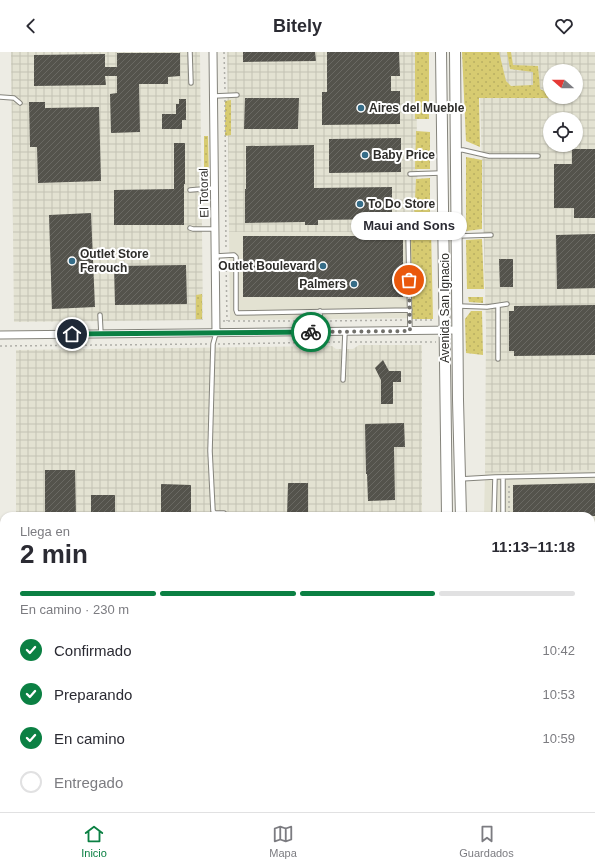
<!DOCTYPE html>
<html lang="es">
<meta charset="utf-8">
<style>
body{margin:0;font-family:Helvetica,sans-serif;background:#f2f2f3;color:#2b2b33;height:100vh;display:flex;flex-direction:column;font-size:15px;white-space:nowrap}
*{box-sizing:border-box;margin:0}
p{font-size:13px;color:#7c7c81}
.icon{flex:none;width:22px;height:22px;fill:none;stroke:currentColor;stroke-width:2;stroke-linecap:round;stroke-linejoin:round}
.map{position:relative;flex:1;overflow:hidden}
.side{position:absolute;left:0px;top:460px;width:595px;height:300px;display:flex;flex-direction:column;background:#fff;border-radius:12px 12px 0 0;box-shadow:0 1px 3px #0004}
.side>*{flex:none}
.needle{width:26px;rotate:290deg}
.tools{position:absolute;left:543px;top:12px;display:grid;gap:8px}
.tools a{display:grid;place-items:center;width:40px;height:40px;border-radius:50%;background:#fff;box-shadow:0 1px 3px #0004;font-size:20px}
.pin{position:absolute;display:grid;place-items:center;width:34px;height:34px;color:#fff;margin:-17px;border:2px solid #fff;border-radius:50%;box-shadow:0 1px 4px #0007}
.courier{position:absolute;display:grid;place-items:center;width:40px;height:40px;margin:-20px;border:3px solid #0b8043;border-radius:50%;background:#fff;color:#222;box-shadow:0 1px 5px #0007}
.bubble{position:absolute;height:28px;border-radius:14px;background:#fff;box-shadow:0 1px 3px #0004;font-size:13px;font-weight:600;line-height:28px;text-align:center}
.overview em{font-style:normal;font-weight:600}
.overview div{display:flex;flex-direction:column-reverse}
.overview{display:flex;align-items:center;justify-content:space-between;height:68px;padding:0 20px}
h1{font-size:26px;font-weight:600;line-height:30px}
.bar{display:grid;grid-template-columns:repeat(4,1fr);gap:6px 4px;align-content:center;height:48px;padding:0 20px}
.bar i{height:5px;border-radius:3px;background:#e1e1e2}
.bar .active{background:#0b8043}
.bar p{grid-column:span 4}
ol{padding:0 20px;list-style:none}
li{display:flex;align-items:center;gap:12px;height:44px}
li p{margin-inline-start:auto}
li .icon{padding:4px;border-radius:50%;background:#0b8043;color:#fff;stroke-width:4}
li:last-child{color:#7c7c81}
li i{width:22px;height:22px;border:2px solid #e1e1e2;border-radius:50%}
header{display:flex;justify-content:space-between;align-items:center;height:52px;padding:0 20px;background:#fff;font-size:18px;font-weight:600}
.dock{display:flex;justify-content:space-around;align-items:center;height:56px;border-top:1px solid #e1e1e2;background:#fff;font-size:11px;color:#7c7c81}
.dock a{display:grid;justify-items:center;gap:2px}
.dock .active{color:#0b8043}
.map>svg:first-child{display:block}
</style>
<header><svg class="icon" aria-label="back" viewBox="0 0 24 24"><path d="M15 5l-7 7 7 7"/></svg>Bitely<svg class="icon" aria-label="heart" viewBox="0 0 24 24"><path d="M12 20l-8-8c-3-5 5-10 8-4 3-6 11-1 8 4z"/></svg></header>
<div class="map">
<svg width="595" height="760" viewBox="0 0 595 760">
<defs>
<pattern id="industrial-grid" width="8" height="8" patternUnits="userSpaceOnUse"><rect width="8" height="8" fill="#e3e2d2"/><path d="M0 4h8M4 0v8" fill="none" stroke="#c3c2b4"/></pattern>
<pattern id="grass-dots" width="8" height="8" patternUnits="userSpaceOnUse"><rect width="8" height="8" fill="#d7cb71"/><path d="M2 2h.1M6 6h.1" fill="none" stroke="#b9af62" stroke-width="1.8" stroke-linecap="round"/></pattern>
<pattern id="building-hatch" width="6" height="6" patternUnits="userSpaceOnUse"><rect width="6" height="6" fill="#54534c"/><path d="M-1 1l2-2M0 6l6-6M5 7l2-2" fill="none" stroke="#6a6963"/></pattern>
</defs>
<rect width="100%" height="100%" fill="#edece4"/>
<path fill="#e3e2d2" d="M229,180H418L419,266L230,268Z
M595,418V624H591V464H484L485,421Z"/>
<path fill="url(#industrial-grid)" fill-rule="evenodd" d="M11,0H200L203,268L14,270Z
M227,0H416L418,180H229Z
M479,0H595V418L485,421L486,275ZM550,19H576V45H550ZM550,67H576V93H550Z
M359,293H422V464H16V298L332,294L336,297H353Z
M1,487H4V634H3Z
M595,737V760H573L577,756H591V741Z
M20,756H338V760H20Z"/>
<path fill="url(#grass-dots)" d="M415,0H429V67H415Z
M462,0H499L506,29L511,34L533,33V20L510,17L507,0H511L513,13L538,14L540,37L546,40H550V45H576V41L577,46H479L480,95L466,89Z
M231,48V83L225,84V49Z
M416,79L430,80V117H415Z
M204,84H208L209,127H204Z
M466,105L482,108V177L466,179Z
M430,126V163L414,166L416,127Z
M411,176H431L433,267H412Z
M482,187L484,237H467L466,188Z
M202,242V267H196V243Z
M468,245H483V251L469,250Z
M471,259H482L483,303L466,301L465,267Z
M389,756H441V760H390Z
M470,756H538L536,760H470Z"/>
<path fill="url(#building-hatch)" d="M243,0H315L316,9L243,10Z
M327,0H399L400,24H391V39H400V72L322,73V40H327Z
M117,1H180V24L168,25V32H139L140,80L111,81L110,42L117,41V24H105L106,33L34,34V3L105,2V15H117Z
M245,46H299L298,77H244Z
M179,47H186V68H182V77H162V62H176V52H179Z
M29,50H45V56L99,55L101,129L38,131L37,95H30Z
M401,86V120L329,121V87Z
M174,91H185V132H184V173H114V138L174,137Z
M314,93V136L392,135V167L318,168V173H305V170L245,171V137H246V94Z
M572,97H595V166H574V156H554V112H572Z
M91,161L95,255L52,257L49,163Z
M595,182V236L557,237L556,183Z
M243,184H403V245H243Z
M499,207H513V235H500Z
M186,213L187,252L115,253L114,214Z
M595,253V303L514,304V299H509V259H514V254Z
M383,308L389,319H401V330H393V352H381V328L375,316Z
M404,371L405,395H394L395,448L368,449L367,422H366L365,372Z
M45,418H75L76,464H45Z
M288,431H308V464H287Z
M595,431V464H513V433Z
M161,432L191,433V461H161Z
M91,443H115V464H91Z"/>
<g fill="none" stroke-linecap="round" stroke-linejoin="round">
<defs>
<path id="lane" d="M190,0L191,31
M214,44L237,43
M0,45L14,46L20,51
M458,98H463L489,104H538
M410,122L441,121
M190,138L214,136
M410,166L411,170H433L442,169
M190,176L193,177H215
M408,183L410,278
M458,184L491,183
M216,204L234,203L236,205V258L237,261L410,258
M459,254L487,255L507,252
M498,254V307
M320,259L321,280
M100,263L101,282
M216,281L213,292L210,399L213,459L215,461H224
M343,328L345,280
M503,425V464
M460,427L495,425L595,423
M494,464L495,425
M591,617H595
M143,756V760
M154,756V760
M233,756V760
M327,756L328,760
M222,760V756
M345,760L349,756
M592,760L595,757"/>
<path id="street" d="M213,0L216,281
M0,283L458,278
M12,756V760"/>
<path id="secondary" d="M441,0L447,464
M455,0L458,348L461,464
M591,642L595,643
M591,715H595
M0,717H4
M591,730L595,727
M353,756L357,760
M380,756L381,760
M459,756V760
M448,760V756
M543,760L544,756
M562,760L565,756"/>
<path id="highway" d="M0,656H4
M591,671H595
M0,676H4
M591,689H595
M0,695H4"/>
</defs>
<use href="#lane" stroke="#85847c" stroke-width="5.5"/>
<use href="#street" stroke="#85847c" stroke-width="9"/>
<use href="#secondary" stroke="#85847c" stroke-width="12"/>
<use href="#highway" stroke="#85847c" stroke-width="15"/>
<path stroke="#afaea8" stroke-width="1.5" stroke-dasharray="2 3" stroke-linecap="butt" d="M224,0L225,38
M225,48L226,198
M226,208L227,269
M415,268H435
M223,269H315
M325,269L405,268
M350,290H436
M218,292L340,290
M0,294L208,292
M509,434V464
M591,554H595
M0,641H2L4,642"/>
<use href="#lane" stroke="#fff" stroke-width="3.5"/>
<use href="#street" stroke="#fff" stroke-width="7"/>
<use href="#secondary" stroke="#fff" stroke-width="10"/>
<use href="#highway" stroke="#fff" stroke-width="13"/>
</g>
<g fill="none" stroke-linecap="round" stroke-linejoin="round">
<path stroke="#71706b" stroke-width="4" stroke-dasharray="0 7.2" d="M311,280L410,279L409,228"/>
<path stroke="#0b8043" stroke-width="5" d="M72,282L311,280"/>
</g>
<g fill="#366d88" stroke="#fff" stroke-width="1.5">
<circle cx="361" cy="56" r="4"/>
<circle cx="365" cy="103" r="4"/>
<circle cx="360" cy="152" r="4"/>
<circle cx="72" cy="209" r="4"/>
<circle cx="323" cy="214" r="4"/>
<circle cx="354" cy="232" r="4"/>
</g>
<g text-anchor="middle" stroke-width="4" stroke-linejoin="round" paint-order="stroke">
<g font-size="12" font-weight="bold" fill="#2e2d2a" stroke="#fff" text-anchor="start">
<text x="369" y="60">Aires del Mueble</text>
<text x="373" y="107">Baby Price</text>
<text x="368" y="156">To Do Store</text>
<text x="80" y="206">Outlet Store<tspan x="80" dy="14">Ferouch</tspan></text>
<text x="315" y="218" text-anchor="end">Outlet Boulevard</text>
<text x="346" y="236" text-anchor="end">Palmers</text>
</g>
<g font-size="12" fill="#2e2d2a" stroke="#fff">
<text transform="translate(204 141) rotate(-91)" y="4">El Totoral</text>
<text transform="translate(445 256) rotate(-90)" y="4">Avenida San Ignacio</text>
</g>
</g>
</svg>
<div class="tools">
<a><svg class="needle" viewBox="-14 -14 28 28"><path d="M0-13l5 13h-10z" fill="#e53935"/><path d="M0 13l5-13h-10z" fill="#7c7c81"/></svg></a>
<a><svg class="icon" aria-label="locate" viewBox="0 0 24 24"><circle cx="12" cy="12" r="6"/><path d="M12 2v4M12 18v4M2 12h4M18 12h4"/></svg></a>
</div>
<div class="pin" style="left:409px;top:228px;background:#ea580c"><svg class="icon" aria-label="bag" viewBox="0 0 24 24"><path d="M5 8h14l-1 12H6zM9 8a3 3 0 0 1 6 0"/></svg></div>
<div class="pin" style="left:72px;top:282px;background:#1f2937"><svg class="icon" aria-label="home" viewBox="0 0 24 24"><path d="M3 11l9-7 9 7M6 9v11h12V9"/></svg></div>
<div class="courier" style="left:311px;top:280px"><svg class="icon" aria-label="bike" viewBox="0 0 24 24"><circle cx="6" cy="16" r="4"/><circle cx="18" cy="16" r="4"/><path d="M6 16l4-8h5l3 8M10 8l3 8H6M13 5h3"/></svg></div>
<div class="bubble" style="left:351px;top:160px;width:116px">Maui and Sons</div>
<section class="side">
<div class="overview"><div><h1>2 min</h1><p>Llega en</p></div><em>11:13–11:18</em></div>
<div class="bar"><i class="active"></i><i class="active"></i><i class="active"></i><i></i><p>En camino · 230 m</p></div>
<ol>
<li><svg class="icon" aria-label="check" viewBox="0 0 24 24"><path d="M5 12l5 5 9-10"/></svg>Confirmado<p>10:42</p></li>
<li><svg class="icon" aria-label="check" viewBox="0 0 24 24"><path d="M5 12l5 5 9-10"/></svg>Preparando<p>10:53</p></li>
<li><svg class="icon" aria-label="check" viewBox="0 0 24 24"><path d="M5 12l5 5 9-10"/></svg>En camino<p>10:59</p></li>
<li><i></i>Entregado</li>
</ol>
</section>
</div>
<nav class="dock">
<a class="active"><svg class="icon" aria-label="home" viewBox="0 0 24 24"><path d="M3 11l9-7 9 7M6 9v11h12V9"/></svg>Inicio</a>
<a><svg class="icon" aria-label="map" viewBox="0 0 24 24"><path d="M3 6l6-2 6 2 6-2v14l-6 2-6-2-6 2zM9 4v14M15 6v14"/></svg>Mapa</a>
<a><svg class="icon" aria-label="saved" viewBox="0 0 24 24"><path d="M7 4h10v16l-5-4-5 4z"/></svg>Guardados</a>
</nav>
